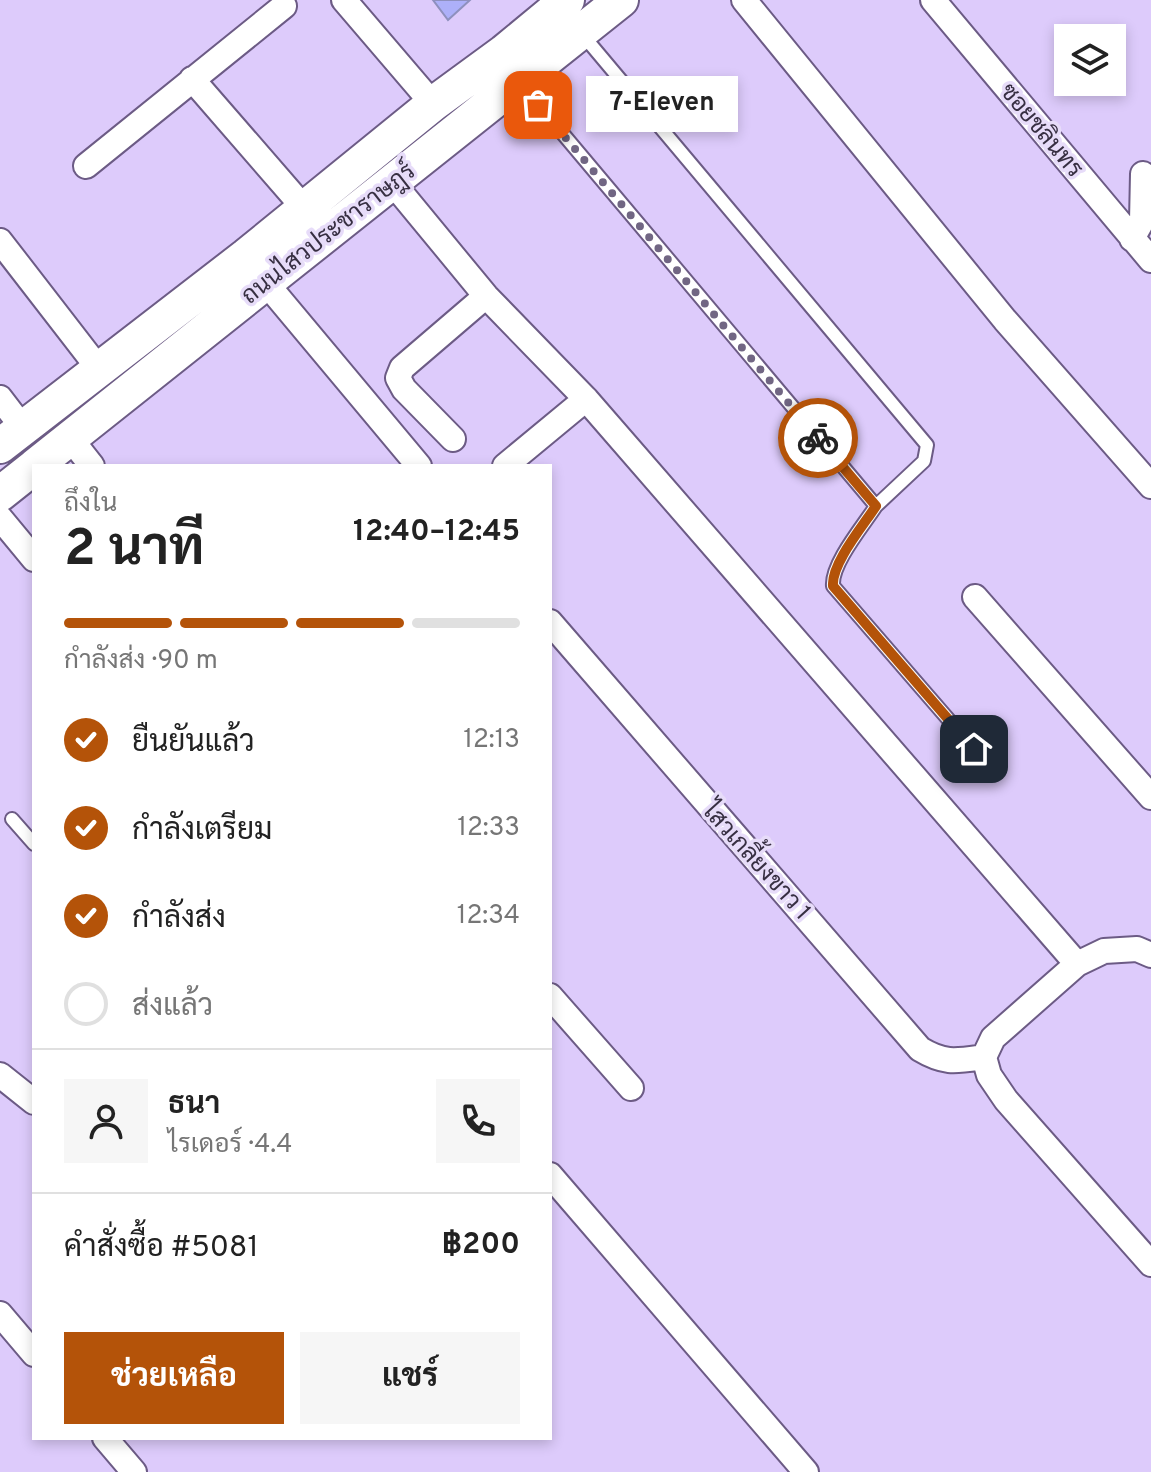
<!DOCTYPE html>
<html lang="th">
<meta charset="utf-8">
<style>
body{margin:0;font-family:Overpass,Sarabun,sans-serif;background:#f6f6f6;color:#222;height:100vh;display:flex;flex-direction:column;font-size:30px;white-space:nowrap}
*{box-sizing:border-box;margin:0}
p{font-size:26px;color:#767676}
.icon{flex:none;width:44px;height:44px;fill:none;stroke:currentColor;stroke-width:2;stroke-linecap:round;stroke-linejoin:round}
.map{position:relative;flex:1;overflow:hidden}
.side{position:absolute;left:32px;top:464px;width:520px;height:976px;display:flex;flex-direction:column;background:#fff;border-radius:0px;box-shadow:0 4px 12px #0003}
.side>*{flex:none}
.fabs{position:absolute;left:1054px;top:24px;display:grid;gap:16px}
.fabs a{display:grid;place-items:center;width:72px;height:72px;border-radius:0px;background:#fff;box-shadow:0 4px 12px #0003;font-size:40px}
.pin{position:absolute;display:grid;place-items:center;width:68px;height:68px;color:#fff;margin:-34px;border-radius:16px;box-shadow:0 4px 12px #0006}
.courier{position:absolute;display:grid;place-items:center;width:80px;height:80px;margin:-40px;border:6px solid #b45309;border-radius:50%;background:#fff;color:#222;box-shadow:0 2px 10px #0007}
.bubble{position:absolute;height:56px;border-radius:0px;background:#fff;box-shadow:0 4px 12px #0003;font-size:26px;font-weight:700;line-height:56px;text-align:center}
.headline em{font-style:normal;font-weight:700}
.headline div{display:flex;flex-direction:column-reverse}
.headline{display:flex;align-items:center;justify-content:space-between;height:136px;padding:0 32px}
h1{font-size:52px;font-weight:700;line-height:60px}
.bar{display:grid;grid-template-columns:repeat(4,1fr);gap:12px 8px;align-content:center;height:96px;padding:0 32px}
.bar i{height:10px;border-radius:6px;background:#e0e0e0}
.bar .active{background:#b45309}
.bar p{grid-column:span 4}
.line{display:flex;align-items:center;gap:20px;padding:0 32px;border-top:2px solid #e0e0e0}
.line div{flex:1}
.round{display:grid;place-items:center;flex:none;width:84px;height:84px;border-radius:0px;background:#f6f6f6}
ol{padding:0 32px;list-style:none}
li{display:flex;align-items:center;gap:24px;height:88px}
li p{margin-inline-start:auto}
li .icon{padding:8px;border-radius:50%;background:#b45309;color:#fff;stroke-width:4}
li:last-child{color:#767676}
li i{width:44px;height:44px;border:4px solid #e0e0e0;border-radius:50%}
.primary-button{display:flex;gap:16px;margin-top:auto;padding:16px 32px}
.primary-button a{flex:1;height:92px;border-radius:0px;background:#b45309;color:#fff;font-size:32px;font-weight:700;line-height:92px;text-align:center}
.primary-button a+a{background:#f6f6f6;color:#222}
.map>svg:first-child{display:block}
</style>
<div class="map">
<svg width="1151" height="1472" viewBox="0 0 1151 1472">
<rect width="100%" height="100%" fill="#ddcbfb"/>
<path fill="#adb0f9" stroke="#8e90be" stroke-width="2" d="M433,0H470L448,20Z"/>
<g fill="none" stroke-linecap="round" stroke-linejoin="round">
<defs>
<path id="lane" d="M521,84L876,506L924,461L927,445L582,34
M876,506C863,526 831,564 833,586L974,749
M12,819L34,844"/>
<path id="street" d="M344,0L433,104
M744,0L1005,320L1151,486
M933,0L1151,260
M192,79L304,208
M86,166L284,6
M392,182L486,296L586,399L1077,964
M1132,239L1142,221L1143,174
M0,241L99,369
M266,283L419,466
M0,398L23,428
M70,438L92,466
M453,439L404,389L398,378L402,368L486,296
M505,466L586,399
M0,518L34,559
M975,597L1151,797
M550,622L920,1049C945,1064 956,1061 984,1057
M1151,955L1137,949L1104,951L1077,964L993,1038L984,1057L989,1075L1006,1100L1151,1264
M550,996L631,1088
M0,1075L34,1102
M550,1175L806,1472
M0,1314L34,1354
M105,1438L134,1472"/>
<path id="secondary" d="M0,446L246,256L433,104L504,52L567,0
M35,466L621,0
M0,494L34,467"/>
</defs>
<use href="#lane" stroke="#6c5b85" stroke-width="16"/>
<use href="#street" stroke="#6c5b85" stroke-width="28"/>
<use href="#secondary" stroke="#6c5b85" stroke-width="38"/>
<use href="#lane" stroke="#fff" stroke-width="12"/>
<use href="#street" stroke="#fff" stroke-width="24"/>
<use href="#secondary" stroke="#fff" stroke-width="34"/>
</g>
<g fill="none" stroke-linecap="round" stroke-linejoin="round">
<path stroke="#716683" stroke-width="8" stroke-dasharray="0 14.4" d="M538,105L818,438"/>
<path stroke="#b45309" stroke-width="10" d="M818,438L876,506C863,526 831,564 833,586L974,749"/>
</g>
<g text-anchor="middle" stroke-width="7" stroke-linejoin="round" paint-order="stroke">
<g font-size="24" fill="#372f42" stroke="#e7dcf9">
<text transform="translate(1042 130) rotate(50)" y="8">ซอยชลินทร</text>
<text transform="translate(328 233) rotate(-38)" y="8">ถนนไสวประชาราษฎร์</text>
<text transform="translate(757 861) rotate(48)" y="8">ไสวเกลี้ยงขาว 1</text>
</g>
</g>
</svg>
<div class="fabs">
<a><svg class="icon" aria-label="layers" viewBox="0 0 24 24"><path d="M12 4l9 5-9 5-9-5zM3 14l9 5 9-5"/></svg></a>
</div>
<div class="pin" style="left:538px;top:105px;background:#ea580c"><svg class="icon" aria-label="bag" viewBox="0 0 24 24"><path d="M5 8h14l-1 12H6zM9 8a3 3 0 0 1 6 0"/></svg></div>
<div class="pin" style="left:974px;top:749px;background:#1f2937"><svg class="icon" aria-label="home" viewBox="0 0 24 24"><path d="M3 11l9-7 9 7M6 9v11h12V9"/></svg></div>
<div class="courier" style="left:818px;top:438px"><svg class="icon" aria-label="bike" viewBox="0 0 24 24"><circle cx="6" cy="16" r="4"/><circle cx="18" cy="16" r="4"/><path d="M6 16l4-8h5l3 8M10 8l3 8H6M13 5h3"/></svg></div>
<div class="bubble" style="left:586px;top:76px;width:152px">7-Eleven</div>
<section class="side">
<div class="headline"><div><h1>2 นาที</h1><p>ถึงใน</p></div><em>12:40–12:45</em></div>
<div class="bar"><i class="active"></i><i class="active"></i><i class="active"></i><i></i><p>กำลังส่ง · 90 m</p></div>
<ol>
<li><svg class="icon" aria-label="check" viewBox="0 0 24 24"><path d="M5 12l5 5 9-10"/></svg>ยืนยันแล้ว<p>12:13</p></li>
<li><svg class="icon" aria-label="check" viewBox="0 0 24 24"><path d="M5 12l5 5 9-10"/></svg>กำลังเตรียม<p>12:33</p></li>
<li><svg class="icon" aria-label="check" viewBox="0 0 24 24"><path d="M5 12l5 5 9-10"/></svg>กำลังส่ง<p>12:34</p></li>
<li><i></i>ส่งแล้ว</li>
</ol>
<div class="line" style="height:144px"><a class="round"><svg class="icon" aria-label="person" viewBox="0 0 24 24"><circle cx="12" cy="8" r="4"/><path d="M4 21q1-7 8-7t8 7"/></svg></a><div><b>ธนา</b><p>ไรเดอร์ · 4.4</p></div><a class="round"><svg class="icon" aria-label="phone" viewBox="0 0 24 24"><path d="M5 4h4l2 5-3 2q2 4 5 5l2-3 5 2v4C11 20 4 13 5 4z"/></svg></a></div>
<div class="line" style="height:104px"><div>คำสั่งซื้อ #5081</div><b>฿200</b></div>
<div class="primary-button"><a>ช่วยเหลือ</a><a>แชร์</a></div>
</section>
</div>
